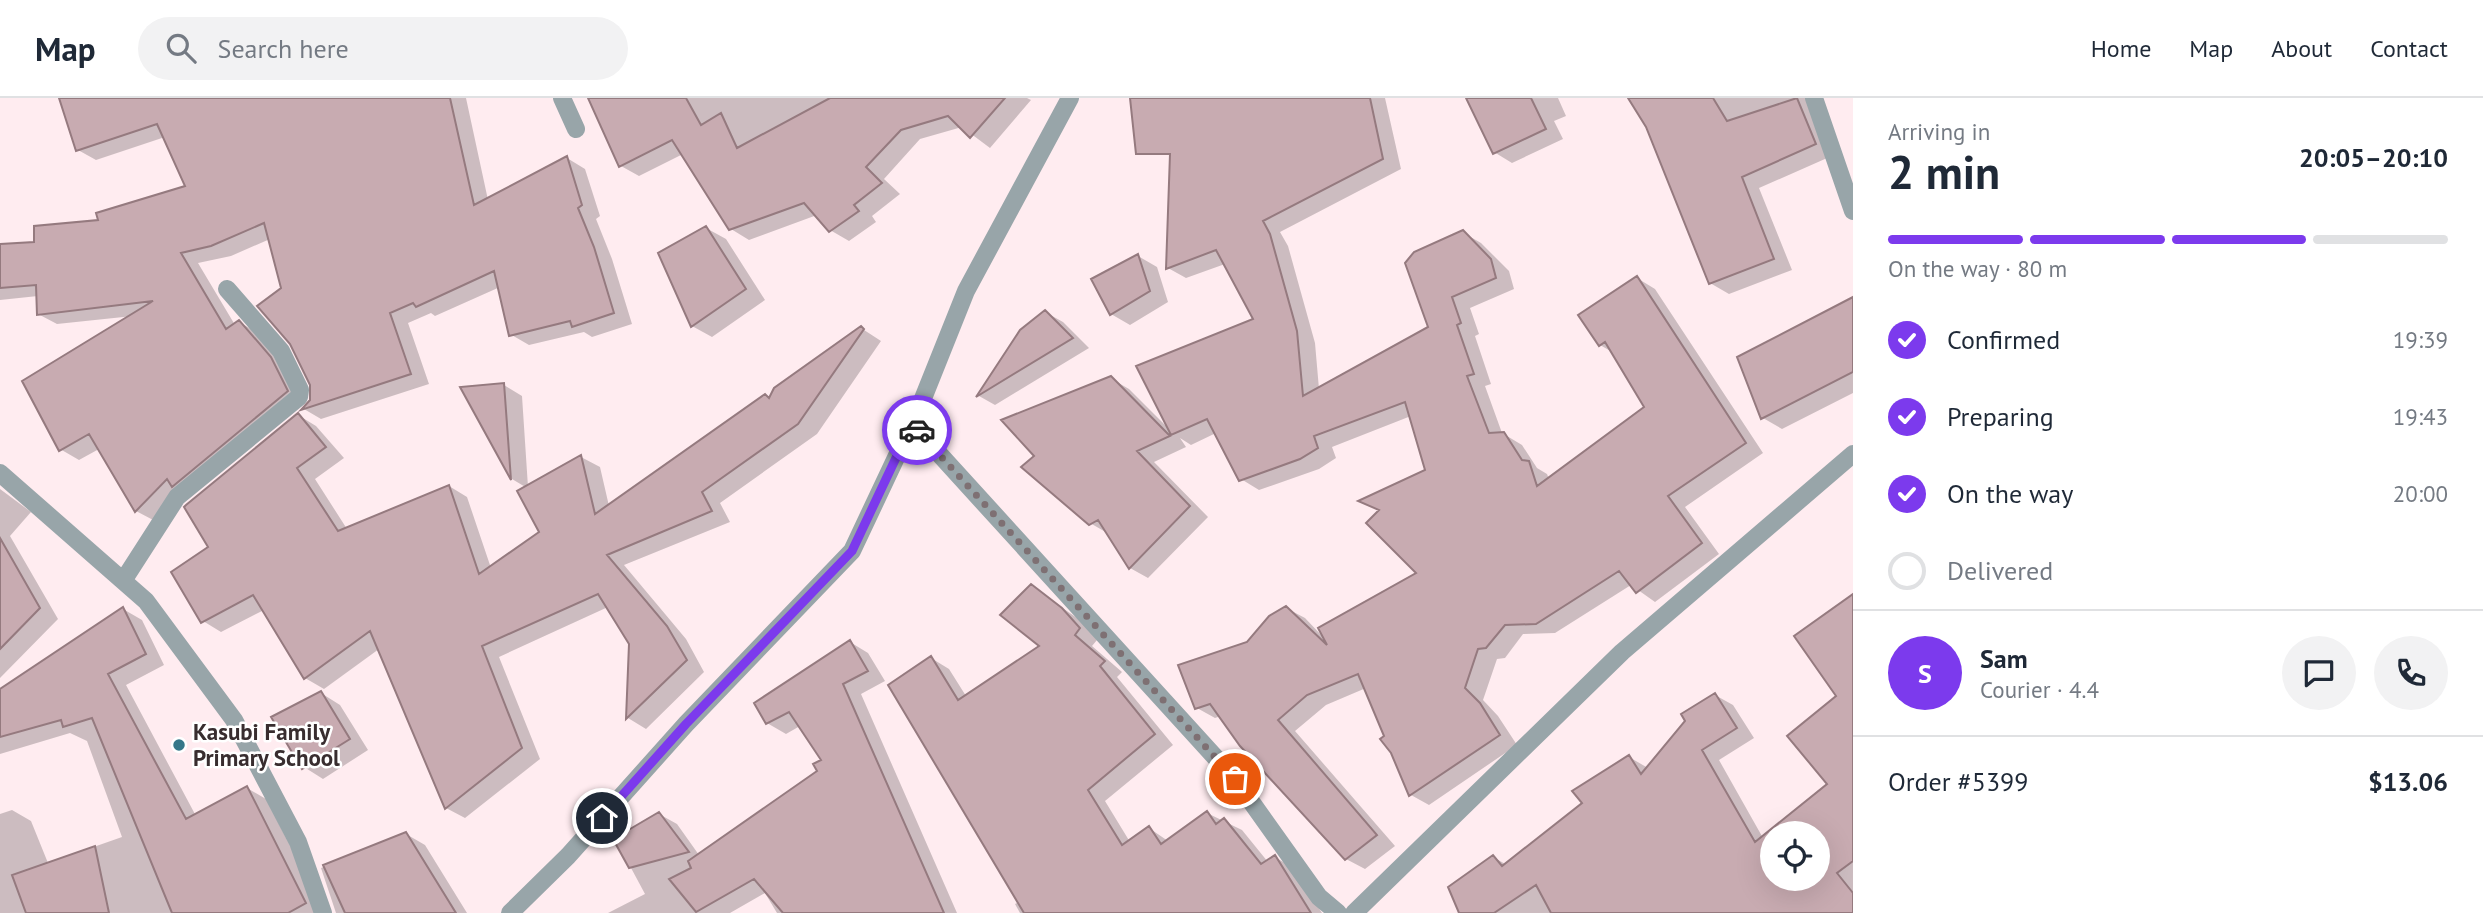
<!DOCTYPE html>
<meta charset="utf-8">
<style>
body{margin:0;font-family:"PT Sans",sans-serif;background:#f2f2f3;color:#1f2937;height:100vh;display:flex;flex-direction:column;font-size:26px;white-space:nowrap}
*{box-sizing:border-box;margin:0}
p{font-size:23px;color:#747a83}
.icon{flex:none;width:38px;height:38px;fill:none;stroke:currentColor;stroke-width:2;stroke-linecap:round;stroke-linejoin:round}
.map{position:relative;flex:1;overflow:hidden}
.drawer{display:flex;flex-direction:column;background:#fff;width:630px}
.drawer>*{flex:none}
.fabs{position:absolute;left:1760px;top:723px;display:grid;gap:14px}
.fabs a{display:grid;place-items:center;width:70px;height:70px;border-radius:50%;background:#fff;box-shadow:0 7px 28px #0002;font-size:35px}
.pin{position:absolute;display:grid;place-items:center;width:60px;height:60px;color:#fff;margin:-30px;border:4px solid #fff;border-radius:50%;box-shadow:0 2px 7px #0007}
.courier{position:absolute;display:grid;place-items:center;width:70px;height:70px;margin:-35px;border:5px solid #7c3aed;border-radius:50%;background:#fff;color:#222;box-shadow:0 2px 9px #0007}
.overview em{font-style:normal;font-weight:600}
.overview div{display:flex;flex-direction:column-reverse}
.overview{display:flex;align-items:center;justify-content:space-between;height:119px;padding:0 35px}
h1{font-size:46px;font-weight:600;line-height:52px}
.bar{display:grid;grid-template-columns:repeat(4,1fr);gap:10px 7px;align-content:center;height:84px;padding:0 35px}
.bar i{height:9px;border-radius:5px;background:#e0e1e3}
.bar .on{background:#7c3aed}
.bar p{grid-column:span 4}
.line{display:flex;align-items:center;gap:18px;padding:0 35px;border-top:2px solid #e0e1e3}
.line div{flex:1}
.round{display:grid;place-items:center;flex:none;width:74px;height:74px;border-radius:37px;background:#f2f2f3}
ol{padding:0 35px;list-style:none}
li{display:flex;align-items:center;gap:21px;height:77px}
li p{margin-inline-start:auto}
li .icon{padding:7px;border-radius:50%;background:#7c3aed;color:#fff;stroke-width:4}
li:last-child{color:#747a83}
li i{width:38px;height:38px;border:4px solid #e0e1e3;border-radius:50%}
header{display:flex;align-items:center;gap:42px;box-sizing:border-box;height:98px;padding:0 35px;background:#fff;border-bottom:2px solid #e0e1e3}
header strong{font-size:33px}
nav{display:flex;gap:38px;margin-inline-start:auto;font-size:24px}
.search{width:490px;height:63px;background:#f2f2f3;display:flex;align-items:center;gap:18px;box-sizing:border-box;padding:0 24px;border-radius:38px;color:#747a83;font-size:26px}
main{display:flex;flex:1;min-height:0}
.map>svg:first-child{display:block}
</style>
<header>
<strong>Map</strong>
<div class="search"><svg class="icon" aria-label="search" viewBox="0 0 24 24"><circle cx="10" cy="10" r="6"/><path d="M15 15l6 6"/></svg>Search here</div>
<nav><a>Home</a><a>Map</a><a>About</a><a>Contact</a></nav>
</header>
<main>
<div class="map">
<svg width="1853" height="815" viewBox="0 0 1853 815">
<rect width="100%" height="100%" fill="#ffecf0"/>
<path fill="#0003" fill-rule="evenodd" d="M61,0H466L488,102L567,60L585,71L600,118L596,121L612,161L632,226L592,239L584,234L529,247L510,236L500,189L435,218L431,215L408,225L429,286L321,321L304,311L313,301L312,287L270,141L231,158L198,165L235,227L239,224L258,235L290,272L306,304L191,398L155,423L136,413L99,351L79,362L60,351L133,218L57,226L38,216V198L0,202V147L36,145L187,89L165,39L96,62L78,52Z
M590,0H1027L1031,2L990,50L962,29L920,41L884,81L900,96L872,118L876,124L849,143L830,132L817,117L749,142L731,131L683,56L639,78L621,68Z
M1154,0H1385L1401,71L1280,134L1288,148L1315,245L1319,291L1430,230L1462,134L1481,145L1509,173L1514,191L1470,210L1479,236L1475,238L1491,286L1485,288L1502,335L1522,347L1537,370L1547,376L1549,381L1647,309L1614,255L1600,247L1637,180L1655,191L1763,355L1685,409L1719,456L1655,504L1631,487L1555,535L1523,536L1505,560L1497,561L1483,602L1498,618L1517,647L1429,707L1411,697L1366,590L1326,607L1295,633L1395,748L1365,771L1346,761L1221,618L1215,620L1197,610L1248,545L1286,510L1305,520L1324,540L1419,475L1380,413L1362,403L1427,373L1411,318L1332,349L1336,360L1319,371L1259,392L1241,381L1216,335L1191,347L1180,340L1186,349L1154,364L1208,419L1148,480L1130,470L1109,436L1090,425L1110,280L1129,291L1169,331L1256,222L1225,166L1186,180L1168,170L1172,57L1168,55Z
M1467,0H1558L1566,18L1554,23L1563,41L1512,65L1494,54Z
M1637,0H1811L1834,57L1759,90L1792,172L1729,196L1710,185Z
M706,130L726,141L765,202L712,239L692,228Z
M1138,158L1157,169L1168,204L1130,227L1111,216Z
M1853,209V295L1782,331L1763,320L1739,260Z
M1045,214L1063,224L1089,250L995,307L979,298L1021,233Z
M861,230L881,243L817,336L720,405L730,424L624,467L686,541L704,574L646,631L628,620L631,546L608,509L499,559L540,661L465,720L446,710L379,551L324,591L305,580L264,512L221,534L203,523L210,450L298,317L316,328L344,360L315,381L347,431L449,388L467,399L491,470L541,434L527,390L512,381L463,291L504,287L522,298L528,389L581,359L600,369L609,408L770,301Z
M0,391L31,414L10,438L58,521L0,580Z
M1032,489L1080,522L1097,542L1092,548L1122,574L1117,579L1173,647L1105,703L1130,744L1149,730L1168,743L1207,715L1242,732L1268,764L1275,759L1293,770L1322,815H1020L1015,806L1019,804L931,560L949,571L966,598L1042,548Z
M1853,499V815H1461L1493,759L1507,767L1584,705L1629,659L1648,670L1715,597L1733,607L1754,640L1719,662L1763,740L1829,686L1844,594ZM1773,735H1818V780H1773Z
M123,511L142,522L164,567L126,587L196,718L247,690L266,701L325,815H0V716L12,712L31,723L48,765L122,739L87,643L70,635L0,656V594Z
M850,544L868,555L885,583L861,596L957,815H777L765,795L730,815H608L645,796L616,742L659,716L677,726L699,757L819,674L824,663L800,628L786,636L767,625Z
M321,595L340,607L368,652L323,681L304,669Z
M406,736L425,747L467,815H336L321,770Z"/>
<path fill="#c8abb1" stroke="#957a7f" stroke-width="2" fill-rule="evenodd" d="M59,0H450L474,107L567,58L582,107L578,110L594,149L614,215L572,229L570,223L509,238L494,173L416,209L413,205L390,215L411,276L301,312L310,302V287L290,246L257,208L281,190L264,125L211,148L181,155L226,231L239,222L271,259L288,293L172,389L167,381L135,414L89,336L59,353L22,283L153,203L37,217L36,187L0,190V146L34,144V128L98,122L96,115L185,88L157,26L76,53Z
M588,0H686L701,27L721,15L737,50L830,0H1005L970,40L948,18L901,32L866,69L882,85L854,107L859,113L829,134L804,105L729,132L672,42L619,69Z
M1130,0H1370L1383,61L1263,123L1270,136L1297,233L1303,298L1428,229L1405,165L1414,154L1463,132L1491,161L1496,180L1452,199L1461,225L1457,227L1474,276L1467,278L1489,335L1504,334L1522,362L1529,363L1537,388L1644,309L1605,244L1599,248L1578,217L1637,178L1746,345L1668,398L1702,445L1636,495L1619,473L1536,526L1505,527L1486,550L1478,551L1465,590L1480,605L1500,637L1409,698L1391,655L1380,641L1384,638L1358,576L1307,597L1278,622L1377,737L1345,762L1240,648L1210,606L1195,611L1178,567L1247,544L1269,518L1286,508L1327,547L1318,530L1416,475L1366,425L1379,412L1358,403L1425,372L1405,304L1314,338L1318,350L1300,361L1239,383L1207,321L1171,337L1136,268L1253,221L1216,152L1166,171L1170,56H1136Z
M1466,0H1531L1546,31L1493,56Z
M1628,0H1713L1727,23L1797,0L1816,46L1742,79L1774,161L1709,186L1646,29Z
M706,128L746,191L691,229L658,155Z
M1138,156L1150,193L1110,217L1091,181Z
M1853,199V274L1761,321L1737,259Z
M1045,212L1073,240L976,299L1020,232Z
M861,228L864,231L798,326L702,394L712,413L607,457L667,528L687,562L626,621L629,546L598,496L482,548L522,650L445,711L370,533L304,581L253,497L201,525L171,474L208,449L184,409L186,407L298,315L326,349L297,370L338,433L449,387L479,476L539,434L517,393L581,357L595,416L765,296L769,300L774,290Z
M1111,278L1170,338L1137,353L1190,408L1129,471L1098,422L1089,427L1021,369L1034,358L1001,322Z
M504,285L511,382L460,289Z
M0,440L40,510L0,551Z
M1031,486L1062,510L1080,530L1075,537L1105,563L1100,568L1155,636L1088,692L1122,747L1149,728L1161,746L1207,713L1216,726L1224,720L1261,766L1275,757L1311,815H1024L888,587L931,558L958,602L1039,548L1000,517Z
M1853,496V763L1837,775L1853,795V815H1551L1536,787L1494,815H1459L1448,789L1493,757L1502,768L1582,705L1572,693L1629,657L1641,676L1685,623L1681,616L1715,595L1737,630L1702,652L1755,744L1827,686L1787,638L1836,598L1794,538ZM1773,735H1818V780H1773Z
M123,509L146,556L108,576L186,721L247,688L306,805L288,815H172L92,620L63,629L61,622L0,639V591Z
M850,542L868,573L843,586L944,815H783L754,781L696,814L669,781L691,770L688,763L817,673L813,666L821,662L789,614L766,626L754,605Z
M321,593L350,641L302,671L271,619Z
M659,714L689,754L629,770L613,741Z
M406,734L456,815H345L323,767Z
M95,748L109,815H26L12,777Z"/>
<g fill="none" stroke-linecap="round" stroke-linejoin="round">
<path stroke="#98a5a9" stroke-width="18" d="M562,0L576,31
M1814,0L1853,113
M912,326L1235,681L1319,799L1338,815
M0,375L146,503L234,622L298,744L323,815
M123,483L177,399L299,299L300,292L281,253L227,191
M510,815L568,758L686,626L852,453L918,313L966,193L1070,0
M1354,815L1622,554L1853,356"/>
</g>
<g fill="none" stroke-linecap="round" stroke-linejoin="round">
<path stroke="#7e7073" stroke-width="7" stroke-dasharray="0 12.6" d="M917,332L1235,681"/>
<path stroke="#7c3aed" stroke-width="9" d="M602,720L686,626L852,453L912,326L917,332"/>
</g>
<circle fill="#357789" stroke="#fff" stroke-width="2.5" cx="179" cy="647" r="7"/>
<g text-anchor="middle" stroke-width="5" stroke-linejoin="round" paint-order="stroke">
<g font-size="23" font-weight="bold" fill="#382d2f" stroke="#fff" text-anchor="start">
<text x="193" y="642">Kasubi Family<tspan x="193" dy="26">Primary School</tspan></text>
</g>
</g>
</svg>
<div class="fabs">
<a><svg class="icon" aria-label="locate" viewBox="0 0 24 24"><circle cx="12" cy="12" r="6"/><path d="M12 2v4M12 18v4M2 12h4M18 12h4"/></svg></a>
</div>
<div class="pin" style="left:1235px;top:681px;background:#ea580c"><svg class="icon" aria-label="bag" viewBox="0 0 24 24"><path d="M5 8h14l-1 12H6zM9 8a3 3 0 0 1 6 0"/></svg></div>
<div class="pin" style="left:602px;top:720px;background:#1f2937"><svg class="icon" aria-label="home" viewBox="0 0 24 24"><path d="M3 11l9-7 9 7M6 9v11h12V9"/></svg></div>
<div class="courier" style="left:917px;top:332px"><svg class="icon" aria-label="car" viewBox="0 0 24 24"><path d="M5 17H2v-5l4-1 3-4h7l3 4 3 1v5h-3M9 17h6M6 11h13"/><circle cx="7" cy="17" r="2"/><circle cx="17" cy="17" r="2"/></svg></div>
</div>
<section class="drawer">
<div class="overview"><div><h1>2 min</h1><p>Arriving in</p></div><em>20:05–20:10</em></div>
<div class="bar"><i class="on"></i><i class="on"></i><i class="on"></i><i></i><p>On the way · 80 m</p></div>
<ol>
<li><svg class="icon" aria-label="check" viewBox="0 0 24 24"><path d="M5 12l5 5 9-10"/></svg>Confirmed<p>19:39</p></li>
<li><svg class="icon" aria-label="check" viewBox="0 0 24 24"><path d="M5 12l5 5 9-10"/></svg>Preparing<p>19:43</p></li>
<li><svg class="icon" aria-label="check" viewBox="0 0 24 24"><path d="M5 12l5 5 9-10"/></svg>On the way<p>20:00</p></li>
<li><i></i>Delivered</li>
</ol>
<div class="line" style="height:126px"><b class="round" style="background:#7c3aed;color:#fff">S</b><div><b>Sam</b><p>Courier · 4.4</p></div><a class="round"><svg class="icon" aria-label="chat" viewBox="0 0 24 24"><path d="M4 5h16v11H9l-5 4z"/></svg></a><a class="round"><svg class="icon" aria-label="phone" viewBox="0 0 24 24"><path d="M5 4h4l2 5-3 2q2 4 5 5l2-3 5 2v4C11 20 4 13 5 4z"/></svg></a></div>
<div class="line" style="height:91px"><div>Order #5399</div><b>$13.06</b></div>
</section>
</main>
